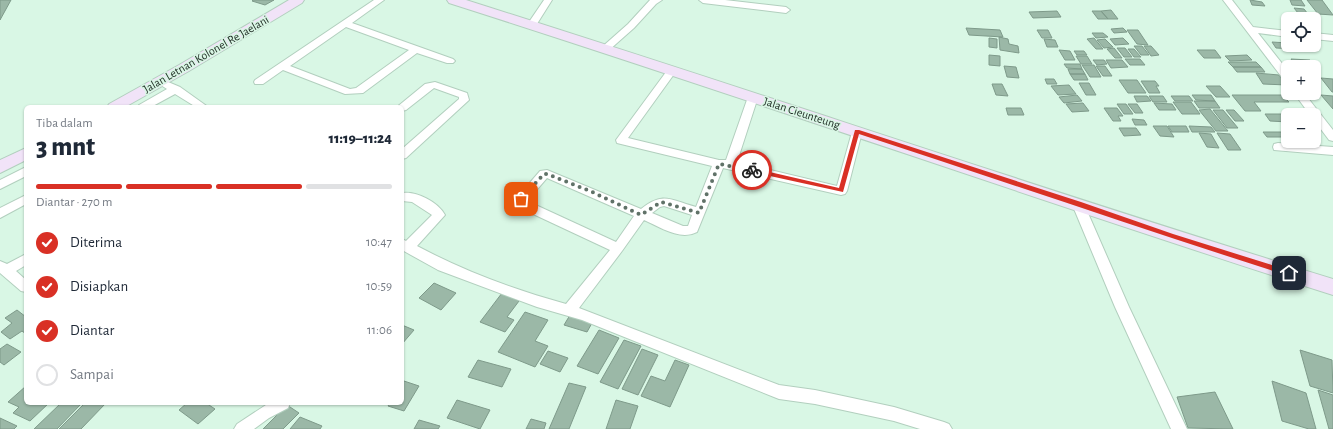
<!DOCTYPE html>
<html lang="id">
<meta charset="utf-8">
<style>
body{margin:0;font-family:"Alegreya Sans",sans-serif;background:#f2f2f3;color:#1f2937;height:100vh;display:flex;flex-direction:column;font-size:15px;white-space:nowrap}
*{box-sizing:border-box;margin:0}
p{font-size:13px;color:#747a83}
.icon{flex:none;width:22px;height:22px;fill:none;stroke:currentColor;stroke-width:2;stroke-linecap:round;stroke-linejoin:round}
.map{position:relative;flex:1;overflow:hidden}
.side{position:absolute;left:24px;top:105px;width:380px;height:300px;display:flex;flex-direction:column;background:#fff;border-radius:6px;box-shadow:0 1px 3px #0004}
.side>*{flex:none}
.fabs{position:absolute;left:1281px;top:12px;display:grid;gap:8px}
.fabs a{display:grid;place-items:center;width:40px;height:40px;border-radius:6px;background:#fff;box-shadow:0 1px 3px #0004;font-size:20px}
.pin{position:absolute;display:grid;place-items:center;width:34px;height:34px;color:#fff;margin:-17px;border-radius:8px;box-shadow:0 2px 6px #0006}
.courier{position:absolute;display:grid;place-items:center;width:40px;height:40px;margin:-20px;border:3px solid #d93025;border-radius:50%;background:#fff;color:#222;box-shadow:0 1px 5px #0007}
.overview em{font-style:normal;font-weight:800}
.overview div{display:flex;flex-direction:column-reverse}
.overview{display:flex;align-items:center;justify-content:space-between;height:68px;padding:0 12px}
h1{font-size:26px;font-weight:800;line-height:30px}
.bar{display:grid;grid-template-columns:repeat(4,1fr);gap:6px 4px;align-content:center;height:48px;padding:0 12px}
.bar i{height:5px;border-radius:3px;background:#e0e1e3}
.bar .selected{background:#d93025}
.bar p{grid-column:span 4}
ol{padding:0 12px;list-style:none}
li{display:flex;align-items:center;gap:12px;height:44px}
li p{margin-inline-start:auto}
li .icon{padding:4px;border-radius:50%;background:#d93025;color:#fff;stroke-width:4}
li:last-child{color:#747a83}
li i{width:22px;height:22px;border:2px solid #e0e1e3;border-radius:50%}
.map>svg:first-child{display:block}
</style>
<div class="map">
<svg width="1333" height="429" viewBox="0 0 1333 429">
<rect width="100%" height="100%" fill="#d9f7e5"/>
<path fill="#9bb8a7" stroke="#7e9a8a" d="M0,0H11L0,20Z
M253,0H274L265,5L252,1Z
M1250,0L1262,2L1265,6L1252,5Z
M1290,0H1301L1305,6L1292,5Z
M1307,0H1322L1333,15L1318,14Z
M1294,8L1304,9L1308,14L1298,13Z
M1111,10L1118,19H1108L1101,11Z
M1057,11L1061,17L1033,18L1029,12Z
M1092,11H1101L1108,19H1098Z
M1293,14L1307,15L1311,19H1297Z
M966,28L1000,30L1003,37L969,35Z
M1123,28L1127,32L1114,33L1111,29Z
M1037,30H1048L1052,38H1042Z
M1127,30H1138L1148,45L1137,44Z
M1092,33H1103L1108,37L1096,38Z
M999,37L1008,39L1009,44L1018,46L1019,53L1000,50Z
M989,38L997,39V48L989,47Z
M1094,38L1103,49H1096L1087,39Z
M1123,38L1129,44L1115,45L1110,39Z
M1044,39L1055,40L1058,47H1047Z
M1105,39L1113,47L1104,48L1097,40Z
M1272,42L1288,43V45H1293L1296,49L1276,48Z
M1134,46H1142L1149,55H1141Z
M1144,46H1151L1159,55L1151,56Z
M1114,48L1122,58H1115L1107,49Z
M1117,48H1125L1132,57H1124Z
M1128,49H1134L1141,57H1134Z
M1059,50L1070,51L1075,60H1065Z
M1197,50H1215L1221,58H1204Z
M1074,51H1084L1087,55H1077Z
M989,55L1000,56V66L989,65Z
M1247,55L1252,60L1230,61L1225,56Z
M1076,56H1087L1092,64H1081Z
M1125,59H1140L1145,65H1130Z
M1291,59L1310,60L1315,66L1295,65Z
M1093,60H1104L1107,64L1097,65Z
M1106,60H1122L1128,67L1111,68Z
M1228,62H1256L1261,67H1233Z
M1064,64H1080L1082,69L1067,68Z
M1082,65H1094L1101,77H1090Z
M1004,66L1016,67L1019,78L1007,77Z
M1096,66H1105L1112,76H1103Z
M1233,67H1261L1265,72H1237Z
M1068,69H1082L1085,74H1070Z
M1256,73L1279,75L1287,85L1263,84Z
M1070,74H1085L1088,80H1074Z
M1321,78L1333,79V92H1332Z
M1045,79H1054L1057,84H1047Z
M1119,80H1137L1146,93H1128Z
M1141,81H1155L1159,86H1156L1160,93H1149Z
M1079,83H1089L1096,95H1086Z
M992,84H1002L1008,96L996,95Z
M1069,85L1076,94L1058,95L1051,86Z
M1206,86H1220L1230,97H1216Z
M1077,95L1082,101L1064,103L1059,97Z
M1192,95H1211L1215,101L1196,100Z
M1232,95H1282L1289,102H1254L1261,111H1245Z
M1321,95L1333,96V109Z
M1134,96H1147L1151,101L1137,102Z
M1149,96H1163L1167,102H1153Z
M1171,96H1189L1193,101H1175Z
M1194,101H1215L1220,108H1199Z
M1173,102H1191L1200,114H1182Z
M1083,103L1089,111L1072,112L1066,104Z
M1154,103L1172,104L1176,110H1159Z
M1117,104H1126L1133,114H1124Z
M1128,104H1137L1143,113H1135Z
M1006,108H1021L1024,115H1008Z
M1104,108H1117L1123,116H1118L1121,121H1113Z
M1210,109L1228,131H1216L1199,110Z
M1213,110H1223L1238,128H1227Z
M1226,110H1234L1244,121H1235Z
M1265,114H1284L1288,122L1270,121Z
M1132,119L1144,120L1147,125H1135Z
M1153,126H1167L1174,137L1160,136Z
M1168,126H1186L1189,132H1172Z
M1189,126L1211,127L1215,132H1192Z
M1119,128H1136L1141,135L1124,136Z
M1263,132H1285L1288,137H1267Z
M1199,133L1211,134L1219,148L1207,147Z
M1217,133L1230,134L1241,150H1228Z
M1298,141H1314L1318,147L1302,146Z
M434,283L456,293L441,310L419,298Z
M502,293L519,301L507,317L514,320L505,332L480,322Z
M17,310L26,317V334L22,331L10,339L1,332L12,323L5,318Z
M525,312L548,320L535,341L548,346L535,367L498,352Z
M570,315L592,323L587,332L564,325Z
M402,325L414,330L402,344Z
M599,330L619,338L598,374L577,366Z
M624,340L641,346L618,389L600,382Z
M7,344L21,352L4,365L0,362V349Z
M642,349L658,355L638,395L622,389Z
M1300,350L1332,360L1333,393L1310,386Z
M548,351L568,358L560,372L540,364Z
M478,360L511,369L502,387L468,377Z
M675,360L689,365L670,407L641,396L651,376L665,381Z
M404,381L419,386L404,411L388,406L390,403H402V384Z
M1272,381L1306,393L1316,429H1309L1282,421Z
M569,383L586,387L569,429H549Z
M26,386V403H49L30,421L13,413L19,407L8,402Z
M1318,390L1333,395V429H1329Z
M1215,392L1233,429L1188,428L1177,397Z
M457,400L490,410L480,429L447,418Z
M616,400L638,406L630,429H606Z
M61,403H82L57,429H34Z
M85,403H106L81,429H59Z
M187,403H206L215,409L198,424L179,410Z
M287,405L299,413L283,429H263Z
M300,417L322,426L320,429H290Z
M0,418L17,426L14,429H0Z
M531,419L546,423L544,429H526Z
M419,420L440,426L438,429H414Z"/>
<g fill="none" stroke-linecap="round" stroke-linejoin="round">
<defs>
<path id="street" d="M374,0H384L352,23L453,59L455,61L453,63H447L417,53L363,93L345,94L283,70L263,84H255L254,82L255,80ZM346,27L409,50L356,88L350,89L290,66Z
M544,0H552L535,27H529L527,25Z
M650,0H662L656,4L634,28L608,51H602L600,49L602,47L628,24Z
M699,0H725L786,7L790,10L786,13L703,3Z
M1223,0H1232L1253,27L1288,31V37L1258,33L1288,71V81L1284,80Z
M1314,33L1333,35V41L1314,39Z
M672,67L677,70L628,138L719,160H726L748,97L753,94L758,97L737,162L837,186L852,132L853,129H861L862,132L847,191L845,194L841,195L723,168L697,232C680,241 660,227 644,220L622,251L579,308L779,385L815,390L894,407L944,422L949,424L952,429H920L894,421L815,404L779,399L582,320L537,307L438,270L402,250V239L406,241L432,215L412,202L402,201V193C417,191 438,202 445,215L417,246C464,271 515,290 566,304L610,250L516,206L514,201L540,171L547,170L641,209C664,191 670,200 696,207L712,166L621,144L617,143L616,140L669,68ZM547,178L634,216L616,242L527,201ZM664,206L692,215L688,226H683L652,213L660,207Z
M161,79L180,87L208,107H196L175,94L151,107H138L139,105L167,89L156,82Z
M435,82L467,93L469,100L406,158L402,159V149L459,99V97L434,88L406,110L402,111V107H397L425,84Z
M1294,93H1304L1333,130V141L1329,140L1314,120V115H1310Z
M1278,143L1333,147V155L1274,150L1273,147L1274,144Z
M26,167V176L0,189V180Z
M26,195V204L0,218V208Z
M1078,200L1082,201L1084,204L1129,307L1187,429H1171L1115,307L1072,204L1074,201Z
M26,254V265L16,271L26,280V292L21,291L0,273V261L7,264Z
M269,403H290L288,408L269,418L254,429H234L237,424Z"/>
<path id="secondary" d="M289,0H304L302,3L189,71L125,107H107L109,104L179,65Z
M447,0H466C755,91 1043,190 1333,279V295C1037,200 744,97 449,3Z
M26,148V160L0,173V160Z"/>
</defs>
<use href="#street" stroke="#b2cfbe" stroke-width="2"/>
<use href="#secondary" stroke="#b2cfbe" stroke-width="2"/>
<use href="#street" fill="#fff" fill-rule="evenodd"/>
<use href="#secondary" fill="#f1e3f8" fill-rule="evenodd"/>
</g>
<path fill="#d93025" d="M855,130H859L1081,202L1173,234L1291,271L1292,273L1289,276C1145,230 1003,181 859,134L843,192L752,172L748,170L752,168L839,188Z"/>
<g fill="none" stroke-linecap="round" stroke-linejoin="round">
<path stroke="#607268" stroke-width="4" stroke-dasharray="0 7.2" d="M521,199L544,174H547L590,191L641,215L661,202L699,213L719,164L752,170"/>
</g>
<g text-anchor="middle" stroke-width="3" stroke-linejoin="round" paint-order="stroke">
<g font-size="12" fill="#1f2b24" stroke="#d9f7e5">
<text transform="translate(206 54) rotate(-30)" y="4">Jalan Letnan Kolonel Re Jaelani</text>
<text transform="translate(802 113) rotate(18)" y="4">Jalan Cieunteung</text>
</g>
</g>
</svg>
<div class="fabs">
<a><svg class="icon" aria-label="locate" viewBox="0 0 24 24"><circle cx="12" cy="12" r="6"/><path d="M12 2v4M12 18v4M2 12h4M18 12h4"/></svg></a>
<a>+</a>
<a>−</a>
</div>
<div class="pin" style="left:521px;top:199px;background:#ea580c"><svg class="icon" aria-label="bag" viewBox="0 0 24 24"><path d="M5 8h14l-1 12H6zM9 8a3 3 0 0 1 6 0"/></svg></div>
<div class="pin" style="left:1289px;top:273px;background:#1f2937"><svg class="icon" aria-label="home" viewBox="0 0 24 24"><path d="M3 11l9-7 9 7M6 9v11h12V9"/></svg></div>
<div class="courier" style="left:752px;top:170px"><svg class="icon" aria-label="bike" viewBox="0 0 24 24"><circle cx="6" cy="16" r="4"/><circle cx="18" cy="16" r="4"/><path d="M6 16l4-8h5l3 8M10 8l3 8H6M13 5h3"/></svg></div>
<section class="side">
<div class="overview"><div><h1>3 mnt</h1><p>Tiba dalam</p></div><em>11:19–11:24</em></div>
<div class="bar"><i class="selected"></i><i class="selected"></i><i class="selected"></i><i></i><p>Diantar · 270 m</p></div>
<ol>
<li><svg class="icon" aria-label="check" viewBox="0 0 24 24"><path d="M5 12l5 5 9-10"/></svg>Diterima<p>10:47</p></li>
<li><svg class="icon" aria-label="check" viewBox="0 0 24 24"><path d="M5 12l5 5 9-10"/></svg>Disiapkan<p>10:59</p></li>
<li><svg class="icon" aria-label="check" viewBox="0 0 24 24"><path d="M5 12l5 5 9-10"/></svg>Diantar<p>11:06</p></li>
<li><i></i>Sampai</li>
</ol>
</section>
</div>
